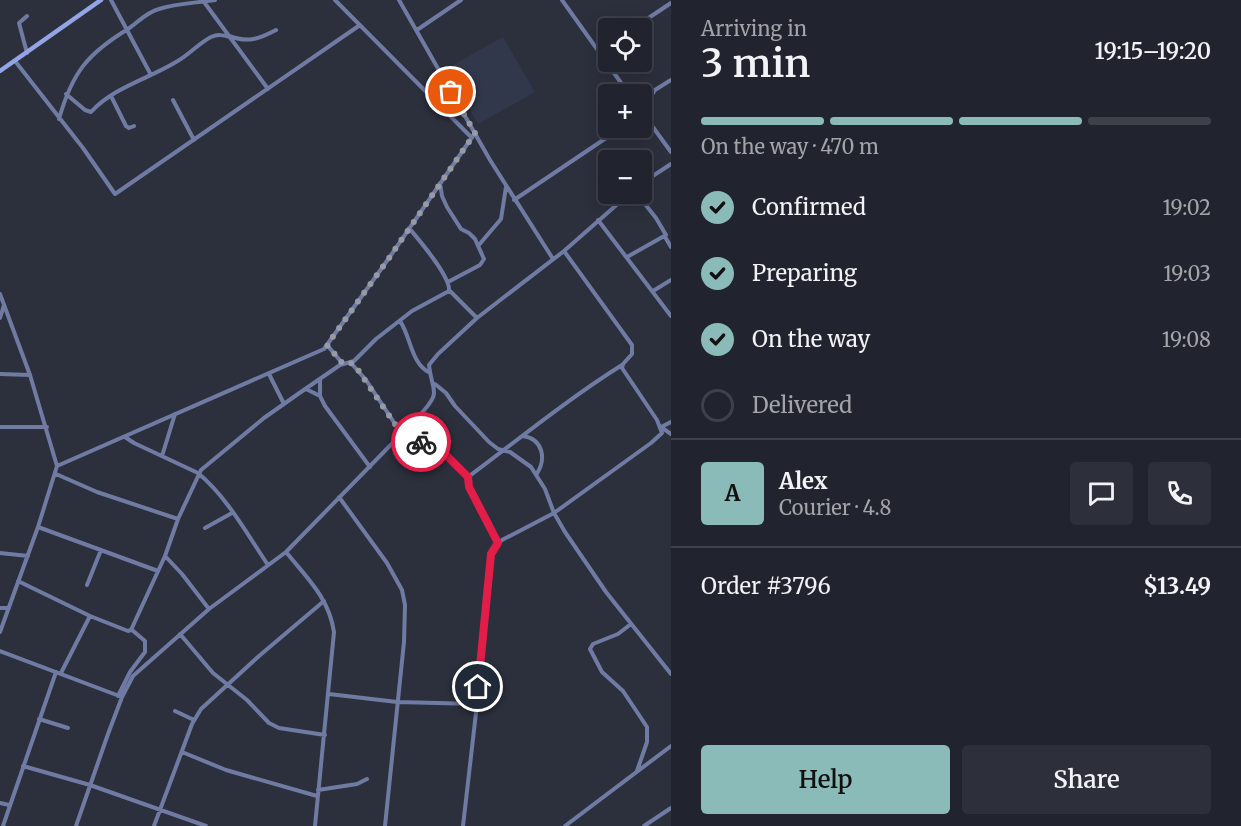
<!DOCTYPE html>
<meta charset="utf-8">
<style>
body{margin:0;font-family:Merriweather,serif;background:#2d303a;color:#f1f3f6;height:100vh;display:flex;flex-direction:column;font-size:22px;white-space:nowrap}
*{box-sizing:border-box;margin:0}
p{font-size:20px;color:#a2a4aa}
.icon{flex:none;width:33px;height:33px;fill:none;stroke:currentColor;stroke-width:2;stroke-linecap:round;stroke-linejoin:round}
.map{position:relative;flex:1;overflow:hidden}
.side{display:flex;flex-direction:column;background:#21242e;width:570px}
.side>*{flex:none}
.controls{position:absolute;left:598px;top:18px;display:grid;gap:12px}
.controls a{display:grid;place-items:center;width:54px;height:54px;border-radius:6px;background:#21242e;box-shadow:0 3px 15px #0003,0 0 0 2px #3e414a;font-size:30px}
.pin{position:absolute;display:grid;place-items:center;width:51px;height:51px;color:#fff;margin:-26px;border:3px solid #fff;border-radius:50%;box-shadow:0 2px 6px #0007}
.courier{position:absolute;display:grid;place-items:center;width:60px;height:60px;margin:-30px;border:4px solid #e11d48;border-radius:50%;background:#fff;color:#222;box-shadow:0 2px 8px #0007}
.headline em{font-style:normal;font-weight:600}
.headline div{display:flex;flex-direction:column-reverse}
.headline{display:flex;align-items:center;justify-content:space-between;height:102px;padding:0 30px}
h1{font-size:39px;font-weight:600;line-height:45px}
.bar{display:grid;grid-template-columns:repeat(4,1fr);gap:9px 6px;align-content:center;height:72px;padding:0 30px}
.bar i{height:8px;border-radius:4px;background:#3e414a}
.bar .active{background:#8bbbb9}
.bar p{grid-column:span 4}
.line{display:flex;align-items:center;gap:15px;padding:0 30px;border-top:2px solid #3e414a}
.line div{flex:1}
.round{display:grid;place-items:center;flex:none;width:63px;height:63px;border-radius:6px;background:#2d303a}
ol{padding:0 30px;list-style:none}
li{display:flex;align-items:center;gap:18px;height:66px}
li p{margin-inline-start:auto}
li .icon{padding:6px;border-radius:50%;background:#8bbbb9;color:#111;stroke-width:4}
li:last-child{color:#a2a4aa}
li i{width:33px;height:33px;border:3px solid #3e414a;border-radius:50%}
.button{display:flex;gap:12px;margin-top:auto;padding:12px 30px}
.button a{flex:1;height:69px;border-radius:6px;background:#8bbbb9;color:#111;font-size:24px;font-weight:600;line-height:69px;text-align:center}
.button a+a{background:#2d303a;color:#f1f3f6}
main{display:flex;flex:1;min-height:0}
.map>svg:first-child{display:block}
</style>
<main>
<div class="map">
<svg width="671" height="826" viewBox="0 0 671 826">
<rect width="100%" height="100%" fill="#2c303d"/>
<path fill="#32384b" d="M503,37L535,92L478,124L446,69Z"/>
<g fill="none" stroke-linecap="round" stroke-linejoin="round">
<path stroke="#707ba4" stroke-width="4" d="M111,0L151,75
M335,0L471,137
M399,0L490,160L553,259
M562,0L629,94
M204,2L268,89
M27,16L19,23L27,53
M644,21L671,3
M417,30L461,0
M229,36C248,43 259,39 276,30
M15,61L83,148L115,194L360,25
M66,94L85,110L91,112C114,87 148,79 176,62C189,55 199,43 211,37C218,34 223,35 230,37
M111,96L126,126L129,128L134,126
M173,100L194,140
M642,109L655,90L671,80
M642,112L671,152
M59,119C72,73 87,54 128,29C138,22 147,12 159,9C177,3 197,3 215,0
M440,183L442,196L447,207L461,229L469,233L475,239L484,259L480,265L448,282
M642,183L671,164
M514,200L621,128
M598,220L671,316
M665,237L671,247
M478,246L501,219L506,187
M627,257L666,235L656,218L637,194
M450,291L477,318
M653,291L671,280
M0,294L30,375L57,466L38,527L0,632
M0,318L4,305
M400,321C411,337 411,364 430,373
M327,345L343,364
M351,363L366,380L401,433L445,454L468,477
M0,374L30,375
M269,374L284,404
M320,379V396L325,406L370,467
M435,384L446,393L455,406L489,442L498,449L510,452L531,467L545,489L554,513L565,532L606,592L671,674
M306,389L320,396
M671,422L661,427L671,434
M0,427H47
M523,436C543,439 547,459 536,475
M125,437L134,443L198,473C227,497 247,534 268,565
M162,456L175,414
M57,466L324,349L389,258L475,133
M56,474L97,492L178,519
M339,497L387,563L402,590L405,605L404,642L385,826
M38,527L158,571
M205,528L232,513
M498,543L469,487L468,477C519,439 568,399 622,365
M286,552C307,578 329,598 334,632L315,826
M0,553L28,556
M165,556L182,574L209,609
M18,581L90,616L128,631L131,630L165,556L178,519L201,470L264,418L298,394L340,365L354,361L376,339L412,311L449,291C451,277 419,240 409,228
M87,585L101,550
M0,608H9
M631,624L618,634L593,644L590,649L602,672L623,691L647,727V742L637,771
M180,634L213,673L247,700L269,723L279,728L325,735
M0,651L122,697
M61,673L90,616
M329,694L397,702L477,704
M118,696L130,672L145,652V641L132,630
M175,711L194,720
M39,719L68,728
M182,752L226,770L317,796
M23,766L90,785L206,826
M318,790L357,784L367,779
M0,803L9,805
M3,826L56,672
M76,826L108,734L122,697L133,676L209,609L286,552L419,416C443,390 432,394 429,365L438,354L477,318L564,251L629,194
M154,826L192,724L201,709L259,656L324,601
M463,826L477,704L483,621L492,549L502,540L554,513L651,443L662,433L657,420L622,368L623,364L632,354V345L564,251
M565,826L671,746
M644,826L671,808"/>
<path stroke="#93a5e6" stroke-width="4.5" d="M0,71L101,0"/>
</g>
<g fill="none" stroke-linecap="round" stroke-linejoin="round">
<path stroke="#989ba5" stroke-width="6" stroke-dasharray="0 10.8" d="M421,442L401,433L356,367L351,363L343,364L327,345L389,258L475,133L451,92"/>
<path stroke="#e11d48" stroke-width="8" d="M421,442L445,454L468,477L469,487L498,543L491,554L478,687"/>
</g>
</svg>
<div class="controls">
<a><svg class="icon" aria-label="locate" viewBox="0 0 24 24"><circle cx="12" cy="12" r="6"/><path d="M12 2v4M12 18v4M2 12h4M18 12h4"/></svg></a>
<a>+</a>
<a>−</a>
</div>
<div class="pin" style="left:451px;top:92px;background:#ea580c"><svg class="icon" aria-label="bag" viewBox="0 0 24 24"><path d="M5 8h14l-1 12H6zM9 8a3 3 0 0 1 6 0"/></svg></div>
<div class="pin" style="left:478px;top:687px;background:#1f2937"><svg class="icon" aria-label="home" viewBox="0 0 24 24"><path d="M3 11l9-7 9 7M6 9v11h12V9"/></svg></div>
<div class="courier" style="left:421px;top:442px"><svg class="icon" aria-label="bike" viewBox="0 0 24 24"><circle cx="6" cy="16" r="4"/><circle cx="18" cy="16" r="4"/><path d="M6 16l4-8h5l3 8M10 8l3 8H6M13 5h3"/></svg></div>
</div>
<section class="side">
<div class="headline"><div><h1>3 min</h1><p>Arriving in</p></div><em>19:15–19:20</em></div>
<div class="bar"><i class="active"></i><i class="active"></i><i class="active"></i><i></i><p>On the way · 470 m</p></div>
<ol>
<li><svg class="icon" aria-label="check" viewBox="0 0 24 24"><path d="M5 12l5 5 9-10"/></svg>Confirmed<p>19:02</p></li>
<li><svg class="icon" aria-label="check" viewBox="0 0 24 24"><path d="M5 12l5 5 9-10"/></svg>Preparing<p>19:03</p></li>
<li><svg class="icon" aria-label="check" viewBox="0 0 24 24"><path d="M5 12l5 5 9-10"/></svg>On the way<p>19:08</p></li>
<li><i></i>Delivered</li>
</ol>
<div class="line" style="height:108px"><b class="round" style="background:#8bbbb9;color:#111">A</b><div><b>Alex</b><p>Courier · 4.8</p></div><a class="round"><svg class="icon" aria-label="chat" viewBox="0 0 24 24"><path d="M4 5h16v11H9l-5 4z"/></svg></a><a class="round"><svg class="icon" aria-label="phone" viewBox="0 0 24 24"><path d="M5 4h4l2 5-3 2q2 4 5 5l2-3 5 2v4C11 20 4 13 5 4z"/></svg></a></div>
<div class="line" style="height:78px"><div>Order #3796</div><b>$13.49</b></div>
<div class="button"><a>Help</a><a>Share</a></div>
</section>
</main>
